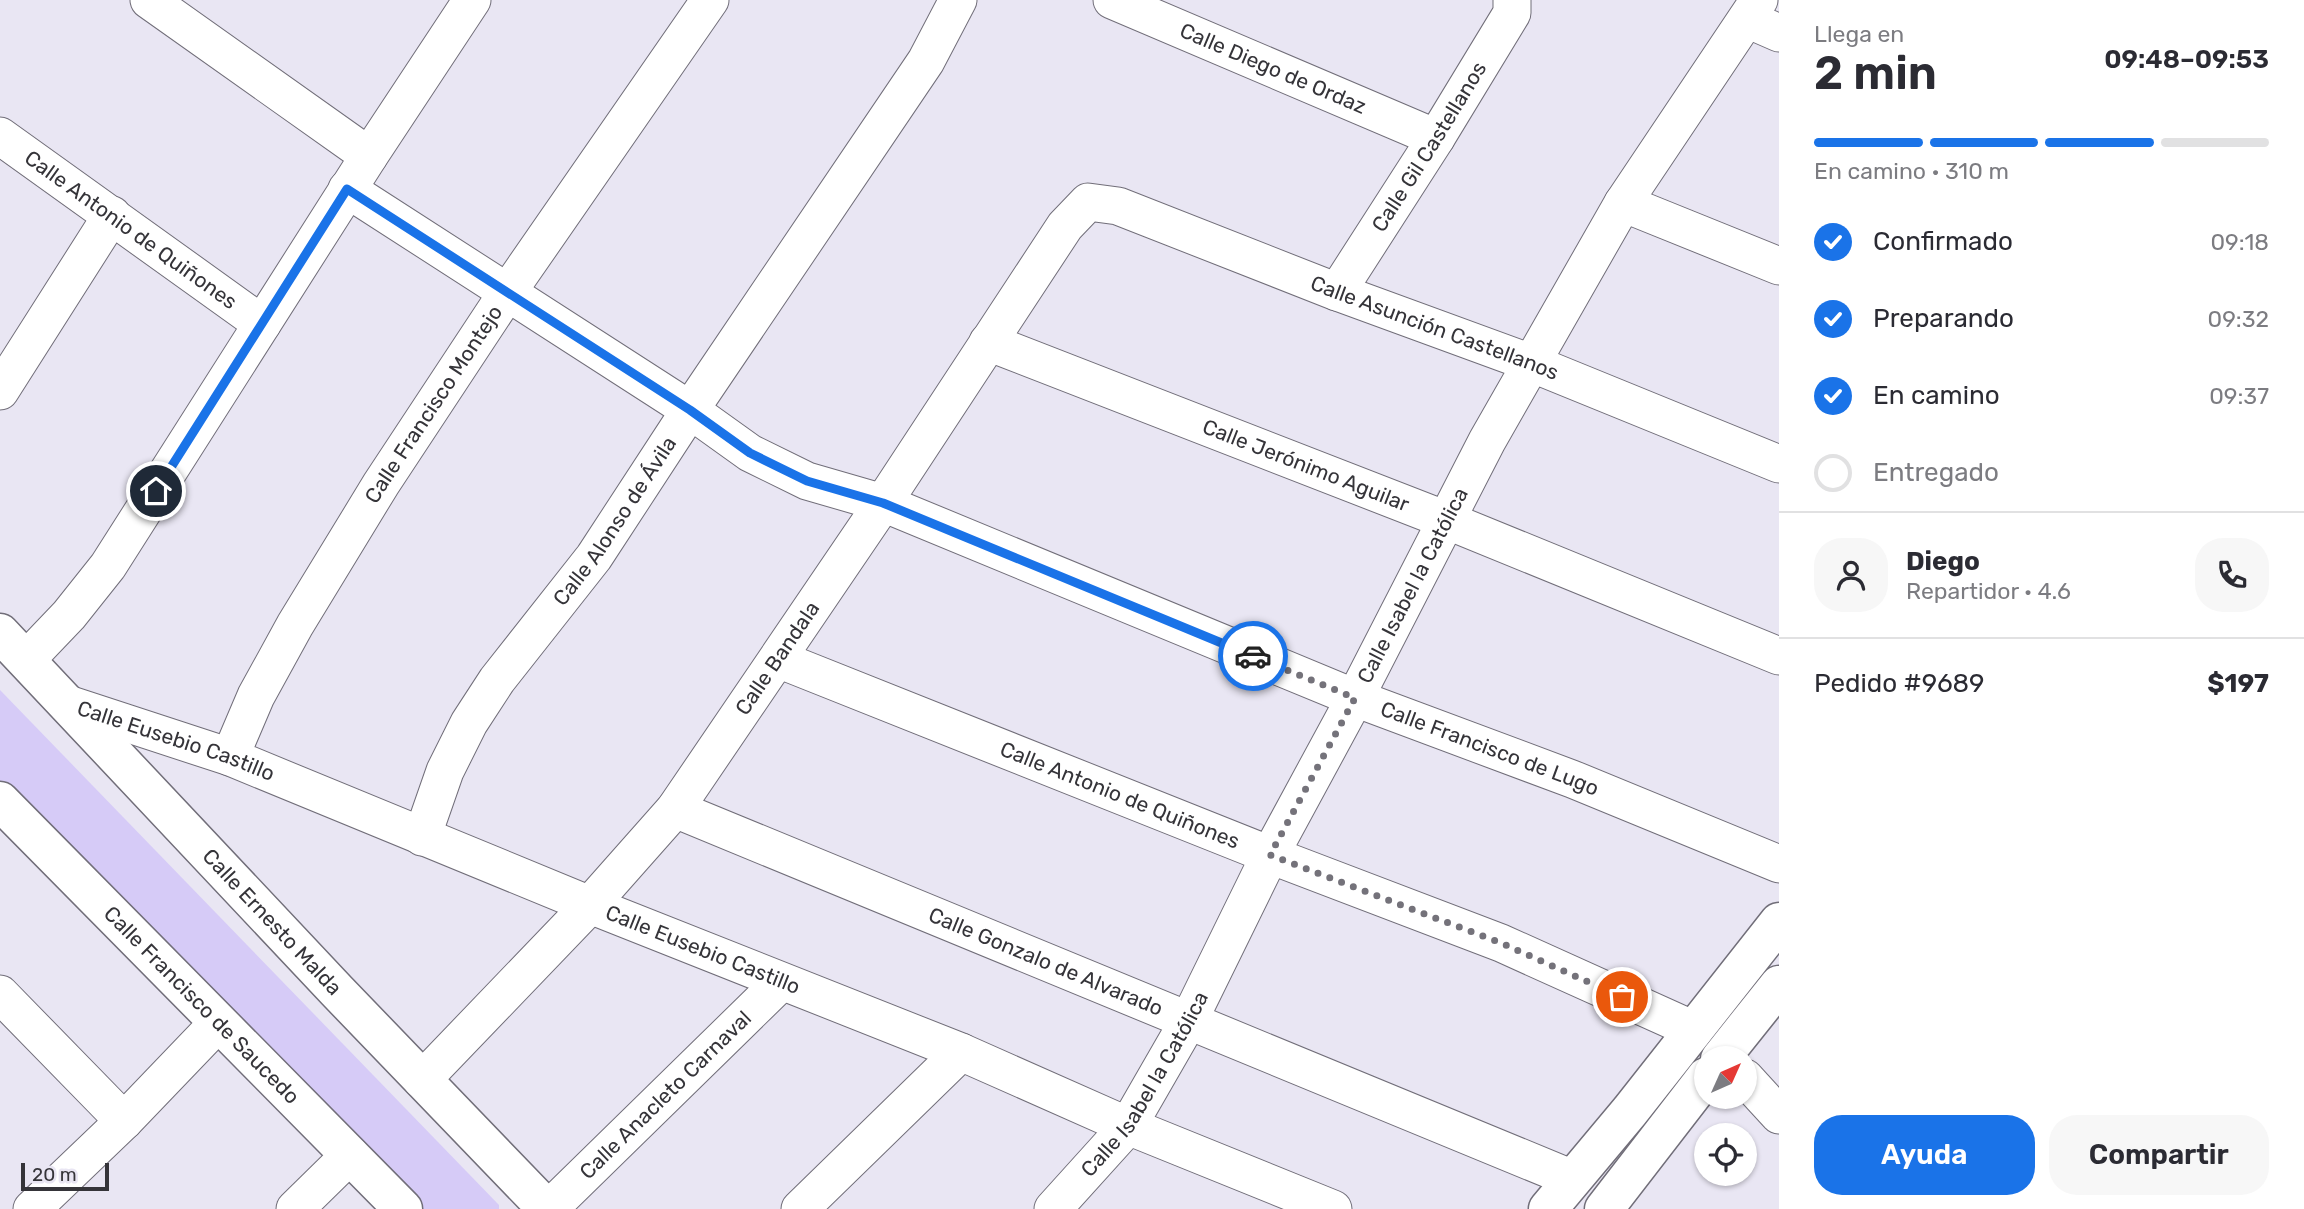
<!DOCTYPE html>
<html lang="es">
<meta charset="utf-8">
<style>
body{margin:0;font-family:Rubik,sans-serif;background:#f7f7f7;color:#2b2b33;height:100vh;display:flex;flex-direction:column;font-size:26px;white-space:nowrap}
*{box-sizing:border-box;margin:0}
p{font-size:23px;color:#7c7c81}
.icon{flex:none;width:38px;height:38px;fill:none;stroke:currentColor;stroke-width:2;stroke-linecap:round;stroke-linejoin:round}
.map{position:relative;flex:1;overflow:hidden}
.drawer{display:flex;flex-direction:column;background:#fff;width:525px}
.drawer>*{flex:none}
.needle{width:46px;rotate:45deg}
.tools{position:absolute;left:1694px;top:1046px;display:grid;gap:14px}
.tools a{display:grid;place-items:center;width:63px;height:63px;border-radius:50%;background:#fff;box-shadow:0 2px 5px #0004;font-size:35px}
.scale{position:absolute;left:21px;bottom:18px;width:88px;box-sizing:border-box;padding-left:7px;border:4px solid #353439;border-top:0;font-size:19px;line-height:24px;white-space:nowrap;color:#353439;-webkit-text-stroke:5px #e9e6f3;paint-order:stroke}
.pin{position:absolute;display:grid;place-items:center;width:60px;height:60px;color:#fff;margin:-30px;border:4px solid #fff;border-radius:50%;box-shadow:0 2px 7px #0007}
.courier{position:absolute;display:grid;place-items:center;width:70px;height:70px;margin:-35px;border:5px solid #1a73e8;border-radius:50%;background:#fff;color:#222;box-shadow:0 2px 9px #0007}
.overview em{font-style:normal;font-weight:600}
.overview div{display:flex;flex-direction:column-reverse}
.overview{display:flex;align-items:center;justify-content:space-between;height:119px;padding:0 35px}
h1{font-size:46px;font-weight:600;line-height:52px}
.bar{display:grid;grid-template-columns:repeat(4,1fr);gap:10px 7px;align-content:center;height:84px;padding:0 35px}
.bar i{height:9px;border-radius:5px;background:#e1e1e2}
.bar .on{background:#1a73e8}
.bar p{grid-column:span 4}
.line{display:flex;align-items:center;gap:18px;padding:0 35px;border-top:2px solid #e1e1e2}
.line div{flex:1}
.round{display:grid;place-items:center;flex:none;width:74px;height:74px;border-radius:28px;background:#f7f7f7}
ol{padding:0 35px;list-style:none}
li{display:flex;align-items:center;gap:21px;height:77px}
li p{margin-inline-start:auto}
li .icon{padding:7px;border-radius:50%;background:#1a73e8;color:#fff;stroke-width:4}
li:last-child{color:#7c7c81}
li i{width:38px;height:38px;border:4px solid #e1e1e2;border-radius:50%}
.primary-button{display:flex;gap:14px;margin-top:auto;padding:14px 35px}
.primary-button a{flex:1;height:80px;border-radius:28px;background:#1a73e8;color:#fff;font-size:28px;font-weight:600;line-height:80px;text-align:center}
.primary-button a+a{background:#f7f7f7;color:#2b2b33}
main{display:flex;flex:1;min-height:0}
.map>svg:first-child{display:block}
</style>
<main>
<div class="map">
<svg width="1779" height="1209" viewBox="0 0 1779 1209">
<rect width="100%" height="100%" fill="#e9e6f3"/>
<path fill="#d6cbf7" d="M0,690L499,1205V1209H422L0,781Z"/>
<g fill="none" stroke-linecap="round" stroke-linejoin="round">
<defs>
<g id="minor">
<path d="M149,0L369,156"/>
<path id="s1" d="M1112,0L1436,138"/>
<path d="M1747,19L1779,33"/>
<path id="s2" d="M0,136L262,324"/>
<path id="s3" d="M347,189L690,410L750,453L807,481L883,503L1355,698L1572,779L1779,864"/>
<path d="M1623,203L1779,266"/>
<path id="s4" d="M1337,292L1436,138L1512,13V0"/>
<path id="s5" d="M988,342L1446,520L1779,656"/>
<path d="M0,391L112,215"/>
<path id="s6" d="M778,659L1270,855L1501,943L1694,1030"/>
<path d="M26,660L69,615L108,566L369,156L472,0"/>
<path id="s7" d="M68,704L230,757L590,905L961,1052L1128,1126L1333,1209"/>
<path id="s8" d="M230,757L256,696L295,625L381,484L507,293L710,0"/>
<path id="s9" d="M675,809L1573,1179"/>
<path id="s10" d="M422,837L445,771L469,723L497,680L594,557L690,410L926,61L958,0"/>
<path d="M0,994L124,1121"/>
<path d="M1745,1078L1779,1115"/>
<path id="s11" d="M422,1080L590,905L675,809L883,503L1065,226L1088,202L1118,206L1337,292L1531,363L1779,464"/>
<path d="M32,1209L124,1121L218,1023"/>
<path d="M295,1209L350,1155"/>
<path id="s12" d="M549,1209L781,982"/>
<path d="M800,1209L961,1052"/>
<path id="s13" d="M1053,1209L1128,1126L1189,1020L1270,855L1355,698L1487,441L1623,203L1759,0"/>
</g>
<g id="major">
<path id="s14" d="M0,633L337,991L547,1209"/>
<path id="s15" d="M0,801L403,1209"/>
<path d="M1720,1059L1779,985"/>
<path d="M1548,1209L1630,1111L1779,922"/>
<path d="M1604,1209L1706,1077"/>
</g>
</defs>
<use href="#minor" stroke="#716e79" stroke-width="39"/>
<use href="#major" stroke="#716e79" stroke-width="41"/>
<use href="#minor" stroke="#fff" stroke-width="37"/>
<use href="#major" stroke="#fff" stroke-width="38"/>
</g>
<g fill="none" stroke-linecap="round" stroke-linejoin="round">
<path stroke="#74727a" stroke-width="7" stroke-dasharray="0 12.6" d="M1253,656L1355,698L1270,855L1501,943L1622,997"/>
<path stroke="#1a73e8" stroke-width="9" d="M156,491L347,189L690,410L750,453L807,481L883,503L1253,656"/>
</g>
<g text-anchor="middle" stroke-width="7" stroke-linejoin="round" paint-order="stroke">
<g font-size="21" fill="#353439" stroke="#e9e6f3">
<text dy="7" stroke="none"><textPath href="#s1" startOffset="175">Calle Diego de Ordaz</textPath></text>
<text dy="7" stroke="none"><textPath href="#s4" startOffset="172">Calle Gil Castellanos</textPath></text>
<text dy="7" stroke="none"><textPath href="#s2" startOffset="161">Calle Antonio de Quiñones</textPath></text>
<text dy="7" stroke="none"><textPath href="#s11" startOffset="1475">Calle Asunción Castellanos</textPath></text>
<text dy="7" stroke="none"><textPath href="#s8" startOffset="408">Calle Francisco Montejo</textPath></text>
<text dy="7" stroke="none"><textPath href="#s5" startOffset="341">Calle Jerónimo Aguilar</textPath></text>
<text dy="7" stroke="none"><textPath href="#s10" startOffset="373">Calle Alonso de Ávila</textPath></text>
<text dy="7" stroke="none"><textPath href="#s13" startOffset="723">Calle Isabel la Católica</textPath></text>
<text dy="7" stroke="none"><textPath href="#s11" startOffset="553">Calle Bandala</textPath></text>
<text dy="7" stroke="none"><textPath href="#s7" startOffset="114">Calle Eusebio Castillo</textPath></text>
<text dy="7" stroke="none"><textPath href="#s3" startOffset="1279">Calle Francisco de Lugo</textPath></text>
<text dy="7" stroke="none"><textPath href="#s6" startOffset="368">Calle Antonio de Quiñones</textPath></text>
<text dy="7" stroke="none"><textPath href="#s14" startOffset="397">Calle Ernesto Malda</textPath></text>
<text dy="7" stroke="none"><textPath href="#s7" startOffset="681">Calle Eusebio Castillo</textPath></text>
<text dy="7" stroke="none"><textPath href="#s9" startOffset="401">Calle Gonzalo de Alvarado</textPath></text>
<text dy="7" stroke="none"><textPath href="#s15" startOffset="287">Calle Francisco de Saucedo</textPath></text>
<text dy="7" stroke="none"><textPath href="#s13" startOffset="156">Calle Isabel la Católica</textPath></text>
<text dy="7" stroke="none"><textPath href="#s12" startOffset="163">Calle Anacleto Carnaval</textPath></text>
</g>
</g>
</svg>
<div class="tools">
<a><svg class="needle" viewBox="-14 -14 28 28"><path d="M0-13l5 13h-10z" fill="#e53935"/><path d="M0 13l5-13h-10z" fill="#7c7c81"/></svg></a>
<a><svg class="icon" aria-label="locate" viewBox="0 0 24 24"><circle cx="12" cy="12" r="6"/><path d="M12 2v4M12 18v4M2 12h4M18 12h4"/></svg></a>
</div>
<div class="scale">20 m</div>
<div class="pin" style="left:1622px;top:997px;background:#ea580c"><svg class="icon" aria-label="bag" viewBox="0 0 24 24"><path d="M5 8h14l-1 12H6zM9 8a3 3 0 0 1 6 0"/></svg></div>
<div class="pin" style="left:156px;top:491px;background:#1f2937"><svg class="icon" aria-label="home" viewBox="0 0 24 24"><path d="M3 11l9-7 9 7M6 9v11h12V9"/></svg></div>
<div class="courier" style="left:1253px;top:656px"><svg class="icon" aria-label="car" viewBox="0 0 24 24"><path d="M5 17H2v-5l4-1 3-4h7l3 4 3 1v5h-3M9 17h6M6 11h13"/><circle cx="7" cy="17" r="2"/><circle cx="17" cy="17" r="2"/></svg></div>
</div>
<section class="drawer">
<div class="overview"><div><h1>2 min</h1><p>Llega en</p></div><em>09:48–09:53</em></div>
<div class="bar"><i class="on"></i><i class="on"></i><i class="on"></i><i></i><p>En camino · 310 m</p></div>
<ol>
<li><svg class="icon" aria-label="check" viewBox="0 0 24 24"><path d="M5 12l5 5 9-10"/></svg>Confirmado<p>09:18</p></li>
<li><svg class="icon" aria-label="check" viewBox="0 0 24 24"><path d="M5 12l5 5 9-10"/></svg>Preparando<p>09:32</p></li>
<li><svg class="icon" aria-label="check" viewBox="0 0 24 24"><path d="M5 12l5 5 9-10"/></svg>En camino<p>09:37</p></li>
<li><i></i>Entregado</li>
</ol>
<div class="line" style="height:126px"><a class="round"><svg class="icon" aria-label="person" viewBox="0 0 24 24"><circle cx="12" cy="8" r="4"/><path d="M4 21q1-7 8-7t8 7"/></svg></a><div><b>Diego</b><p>Repartidor · 4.6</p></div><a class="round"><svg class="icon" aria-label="phone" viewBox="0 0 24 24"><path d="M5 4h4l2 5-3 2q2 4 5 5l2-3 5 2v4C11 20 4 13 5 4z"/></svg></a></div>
<div class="line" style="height:91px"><div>Pedido #9689</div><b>$197</b></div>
<div class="primary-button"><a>Ayuda</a><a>Compartir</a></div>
</section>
</main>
